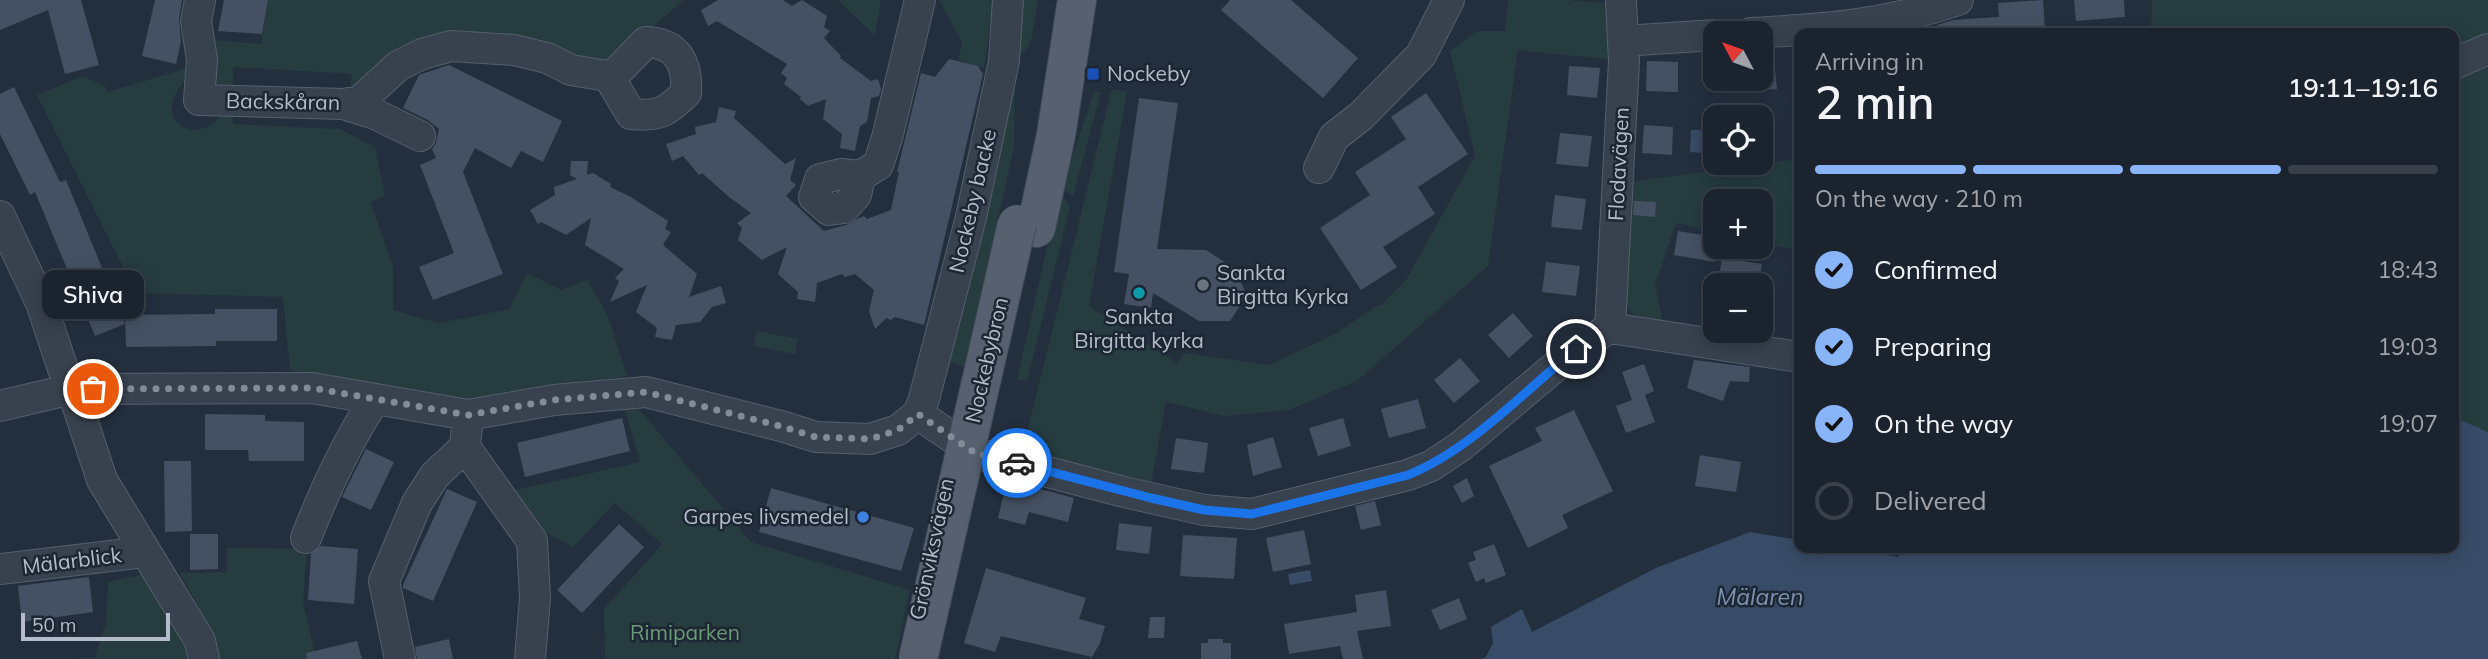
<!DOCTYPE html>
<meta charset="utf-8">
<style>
body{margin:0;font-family:Mulish,sans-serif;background:#282f3a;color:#f1f3f6;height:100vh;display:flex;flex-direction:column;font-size:26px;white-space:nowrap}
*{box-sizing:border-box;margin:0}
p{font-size:23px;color:#a0a4aa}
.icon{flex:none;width:38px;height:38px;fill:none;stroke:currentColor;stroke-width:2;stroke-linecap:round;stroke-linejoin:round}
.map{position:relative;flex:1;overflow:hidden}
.drawer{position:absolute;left:1794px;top:28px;width:665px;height:525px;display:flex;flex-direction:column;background:#1b232e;border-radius:14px;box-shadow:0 4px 18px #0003,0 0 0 2px #39404a}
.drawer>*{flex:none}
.needle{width:46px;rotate:311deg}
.buttons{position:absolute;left:1703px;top:21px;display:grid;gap:14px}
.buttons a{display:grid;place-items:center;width:70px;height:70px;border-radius:14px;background:#1b232e;box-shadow:0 4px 18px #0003,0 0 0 2px #39404a;font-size:35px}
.scale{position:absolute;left:21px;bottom:18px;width:149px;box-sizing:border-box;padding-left:7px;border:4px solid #b4bcc9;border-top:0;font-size:19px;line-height:24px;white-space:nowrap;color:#b4bcc9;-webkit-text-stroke:5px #1d2633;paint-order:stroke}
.pin{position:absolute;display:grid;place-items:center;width:60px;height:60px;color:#fff;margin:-30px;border:4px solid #fff;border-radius:50%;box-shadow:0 2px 7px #0007}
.courier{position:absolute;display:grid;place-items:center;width:70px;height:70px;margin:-35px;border:5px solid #1a73e8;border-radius:50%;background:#fff;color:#222;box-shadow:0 2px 9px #0007}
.bubble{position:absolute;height:49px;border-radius:14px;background:#1b232e;box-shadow:0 4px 18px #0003,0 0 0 2px #39404a;font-size:23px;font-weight:600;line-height:49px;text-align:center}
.summary em{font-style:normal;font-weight:600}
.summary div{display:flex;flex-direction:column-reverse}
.summary{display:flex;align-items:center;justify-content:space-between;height:119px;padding:0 21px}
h1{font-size:46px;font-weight:600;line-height:52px}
.bar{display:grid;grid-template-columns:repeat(4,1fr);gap:10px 7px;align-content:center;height:84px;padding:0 21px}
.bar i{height:9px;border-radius:5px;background:#39404a}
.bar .active{background:#8ab4f8}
.bar p{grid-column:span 4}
ol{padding:0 21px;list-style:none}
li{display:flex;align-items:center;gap:21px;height:77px}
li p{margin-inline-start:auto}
li .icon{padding:7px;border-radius:50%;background:#8ab4f8;color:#111;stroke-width:4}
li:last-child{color:#a0a4aa}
li i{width:38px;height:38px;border:4px solid #39404a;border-radius:50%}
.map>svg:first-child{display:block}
</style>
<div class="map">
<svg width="2488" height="659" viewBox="0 0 2488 659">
<rect width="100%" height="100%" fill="#242f3e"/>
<path fill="#263c3f" d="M268,0H684L607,66L508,43L349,92L352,74L233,67V85L218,84L209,72L214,40L261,44Z
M838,0H881L875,36Z
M939,0H994L984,68L958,60L962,42Z
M1022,0H1038L1032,36L1029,46L1022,54H1017Z
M1508,0H1570L1613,4L1614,60L1518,50L1488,266L1357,381L1289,410L1224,416L1166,402L1150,489L1023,448L1112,89L1127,92L1089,306L1177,363L1184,353L1269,365L1335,334L1378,305L1380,306L1406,280L1475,156L1450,51L1477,31H1505Z
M2152,0H2488V39L2454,53V33H2151Z
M2488,63V432L2454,417V75Z
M193,66C188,82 171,91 172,110C174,136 213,137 223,109H233V124L340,129L375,147L385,195L371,203L393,267V310L439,323L509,309L527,273L561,290L588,280L609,319L627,376L474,401L290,370L283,297L136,293L37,95L83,76L105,86L108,92Z
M1015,81L1014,148L964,367L946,360Z
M1094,92H1101L1073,196L1062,188Z
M1799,159V251L1761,243L1760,201H1715V232L1676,223L1655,286L1664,324L1635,315L1625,305L1629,182Z
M1062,196L1070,206L1027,382L1017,379L1057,204Z
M757,331L798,339L795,354L754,346Z
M639,409L751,542L910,590L895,659H605L604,609L662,544L615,503L573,547L542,531L511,491L640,462L625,410Z
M227,548L307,549L303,602L316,659H216C209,627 197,600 179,573L227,572Z
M145,574L183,633L191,659H67L95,657L106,623L108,582Z"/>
<path fill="#394c67" d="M1691,130H1702V153L1690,152Z
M2454,417L2488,432V659H1481L1486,657L1493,643L1491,627L1522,609L1532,632L1656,568L1750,532L1799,540V548H1845L1899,557V548H2454Z
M1310,570L1312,581L1290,585L1288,574Z"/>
<path fill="#455162" d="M0,0H81L99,65L65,74L48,10L0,30Z
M155,0H182L179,18L181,41L176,64L142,56Z
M224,0H268L262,34L218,31Z
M718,0H783L792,6L802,0L827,16L824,27L830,31L824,38L841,56L840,58L871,81L878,79L881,89L879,96L871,98L867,122L860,126L855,151L840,148L842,134L823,119L826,99L808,106L800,99L801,97L784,84L787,78L781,73L787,64L717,21L708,26L701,10Z
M1230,0H1291L1358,58L1323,98L1221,10Z
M2043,0L2045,31L1937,33V25L1953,20L1999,17L1998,3Z
M2074,0H2124L2125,17L2076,21Z
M1773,49L1777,89L1760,90V50Z
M949,59L978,66L983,74L924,325L895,317L891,320L886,318L875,329L869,311L874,290L855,274L845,277L842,274L817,283L815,302L797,299L798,292L778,274L787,247L762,260L738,240L742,228L737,223L751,213L729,197L702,173L699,175L683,156L672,161L666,144L696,134L695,127L716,122L719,107L736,111L734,118L785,164L796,158L790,180L796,185L786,196L824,231L846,225L859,218L864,216L867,219L891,210L899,172H897L921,73L935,77Z
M1647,61L1678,62V92L1646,91Z
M449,65L562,121L543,162L521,151L511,168L475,148L463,172L503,274L433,300L419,267L454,253L420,165L436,158L432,149L436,143L439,129L428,120L403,108L419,75Z
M1569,66L1600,68L1597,98L1567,95Z
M14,87L60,182L66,180L125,324L95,336L35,192L30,195L0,134V94Z
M1426,93L1468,154L1418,187L1435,214L1383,247L1397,267L1361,290L1320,228L1370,195L1355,172L1406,139L1391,117Z
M1139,98L1178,103L1157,249L1206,250L1234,268L1247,295L1230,321H1199L1153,293L1151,308L1124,304L1129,274L1114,272Z
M1644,125L1673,127L1672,155L1642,153Z
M1560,133L1592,136L1588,167L1556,164Z
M571,161H588L587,175L593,173L611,184L610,187L629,196L668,221L665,229L671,232L663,245L697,274L689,297L721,286L726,303L712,307L700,322L676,325L672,340L655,337L657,328L636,312L647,285L610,302L619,281L615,278L624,269L585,245L591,218L566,235L541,222L538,224L530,210L555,195L554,187L577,179L570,175Z
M1555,195L1586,199L1582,230L1551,227Z
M1634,201L1656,202L1655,217L1633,215Z
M1678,231L1715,237V262L1674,255Z
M1722,258L1762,264L1758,285L1718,284Z
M1546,262L1580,266L1576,296L1542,292Z
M215,309H277V341H216V346L126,347L125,315L215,314Z
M1513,313L1533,336L1509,358L1488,335Z
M1460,358L1480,381L1454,403L1434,380Z
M1694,360L1750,367L1749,382L1730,381L1723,401L1687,388Z
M1644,364L1654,391L1645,395L1655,422L1626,433L1616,406L1632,400L1622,372Z
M1418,399L1426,428L1389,438L1381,409Z
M1574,410L1613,491L1562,515L1568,528L1528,548L1489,466L1542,441L1535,428Z
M205,414L265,415V421L304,422V461H249L248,450H205Z
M622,418L630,451L525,477L517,443Z
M1343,418L1351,446L1318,456L1309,428Z
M1273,437L1282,467L1253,476L1247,445Z
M1176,438L1208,443L1204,473L1171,469Z
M366,449L394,462L371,510L342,497Z
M1700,455L1741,462L1736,492L1695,486Z
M164,461H191L192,531L165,532Z
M1467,478L1474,496L1462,503L1453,486Z
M1007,480L1074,498L1068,522L1029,512L1025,525L998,518Z
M771,488L914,528L901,571L759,532Z
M447,489L477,502L433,601L403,588V585Z
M1375,501L1381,525L1361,530L1355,506Z
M1119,523L1152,527L1149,554L1116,550Z
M619,524L644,547L582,613L557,590Z
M1304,530L1311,564L1273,572L1266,538Z
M190,534H218V569L190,570Z
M1183,535L1237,538L1234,579L1180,576Z
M1494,544L1506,575L1486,583L1484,578L1476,582L1468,563L1476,560L1473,552Z
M321,546L358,549L354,604L308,600L311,554Z
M986,568L1086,598L1079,619L1105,626L1100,643L1092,657L1001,636L995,652L964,643Z
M89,577L93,612L22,622L18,586Z
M1386,590L1391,626L1357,631L1363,659H1343L1340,646L1289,654L1284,624L1357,612L1355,595Z
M1459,598L1467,619L1440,630L1431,610Z
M1150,617H1165L1164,638H1148Z
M449,639L453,659H417L415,647Z
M1208,639H1223V643H1231V659H1201V643H1208Z
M357,641L362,659H307L306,653Z"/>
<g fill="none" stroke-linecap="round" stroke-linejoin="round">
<defs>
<path id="minor" d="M200,0L196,21L202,60L199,100L343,104L360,101L398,66L422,54L451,46L514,50L547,58L571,70L613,77
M1751,33C1825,29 1886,25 1958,0
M1623,41L1715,35
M646,42C677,43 688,63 686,93C667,112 658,117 631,114L612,82L616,73Z
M2454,64L2488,49
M343,104L375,114L420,136
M1319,168L1334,137L1361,116L1421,55L1449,0
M860,176L856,195L844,208L829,210L814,197L820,179L841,174L860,176L878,165L887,138L920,0
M0,216L41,303L63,369L72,389L102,480L200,641L204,659
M1610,328L1624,61L1621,0
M0,406L72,389L312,388L468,415L554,400L646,392L781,426L816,437L870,439L898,430L918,414L924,399L971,217L1004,61L1008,0
M918,414L975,453L1124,492L1204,510L1252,514L1408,475L1431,466L1461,446L1576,349L1610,328L1799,357
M465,447L532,541L535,598L530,659
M306,538C325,489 347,442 375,399
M0,569L144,552
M400,659L384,581L417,503L435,475L465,447L468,415"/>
<path id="major" d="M1036,228L1056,135L1077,0"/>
</defs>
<use href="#minor" stroke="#565f6c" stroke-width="32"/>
<use href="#major" stroke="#414a57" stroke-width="40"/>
<use href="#minor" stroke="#38414e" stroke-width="30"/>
<use href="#major" stroke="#56606e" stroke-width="38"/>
<defs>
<path id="major-bridge" d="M918,659L1017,224"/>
</defs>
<use href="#major-bridge" stroke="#414a57" stroke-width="40" stroke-linecap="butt"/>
<use href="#major-bridge" stroke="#56606e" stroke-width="38"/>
</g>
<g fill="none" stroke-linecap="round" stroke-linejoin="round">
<path stroke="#828b98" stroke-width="7" stroke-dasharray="0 12.6" d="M93,389L312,388L468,415L554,400L646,392L780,426L816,437L870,439L898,430L918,414L975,453L1017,463"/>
<path stroke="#1a73e8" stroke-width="9" d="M1017,463L1151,498L1204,510L1252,514L1408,475C1470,450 1525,391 1576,349"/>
</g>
<rect fill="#1a4fb4" stroke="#1d2633" stroke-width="2.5" x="1086" y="67" width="14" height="14" rx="3.5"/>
<circle fill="#6b7280" stroke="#1d2633" stroke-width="2.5" cx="1203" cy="285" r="7"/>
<circle fill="#0f9aa8" stroke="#1d2633" stroke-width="2.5" cx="1139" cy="293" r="7"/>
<circle fill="#3f7fe0" stroke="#1d2633" stroke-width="2.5" cx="863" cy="517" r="7"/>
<g text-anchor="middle" stroke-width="5" stroke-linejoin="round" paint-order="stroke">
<g font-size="21" fill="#b4bcc9" stroke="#1d2633" text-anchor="start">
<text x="1107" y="81">Nockeby</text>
<text x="1217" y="280">Sankta<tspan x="1217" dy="24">Birgitta Kyrka</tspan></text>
<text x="1139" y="324" text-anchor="middle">Sankta<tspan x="1139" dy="24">Birgitta kyrka</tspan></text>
<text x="849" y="524" text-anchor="end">Garpes livsmedel</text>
</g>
<g font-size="21" fill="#b4bcc9" stroke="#1d2633">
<text transform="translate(283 102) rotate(1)" y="7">Backskåran</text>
<text transform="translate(1619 164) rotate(-87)" y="7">Flodavägen</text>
<text transform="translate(973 201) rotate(-77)" y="7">Nockeby backe</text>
<text transform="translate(987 360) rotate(-77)" y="7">Nockebybron</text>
<text transform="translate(932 549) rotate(-78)" y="7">Grönviksvägen</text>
<text transform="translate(72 561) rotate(-7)" y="7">Mälarblick</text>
</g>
<g font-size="21" fill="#6b9a76" stroke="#1d2633">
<text x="685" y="640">Rimiparken</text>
</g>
<g font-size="23" font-style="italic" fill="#7c92b1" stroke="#1d2633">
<text x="1760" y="605">Mälaren</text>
</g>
</g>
</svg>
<div class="buttons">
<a><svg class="needle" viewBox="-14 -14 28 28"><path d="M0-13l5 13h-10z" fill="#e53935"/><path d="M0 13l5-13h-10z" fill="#a0a4aa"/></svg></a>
<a><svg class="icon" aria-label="locate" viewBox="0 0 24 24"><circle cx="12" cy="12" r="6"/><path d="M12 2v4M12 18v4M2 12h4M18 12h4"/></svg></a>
<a>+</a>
<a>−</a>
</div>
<div class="scale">50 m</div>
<div class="pin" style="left:93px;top:389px;background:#ea580c"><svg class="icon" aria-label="bag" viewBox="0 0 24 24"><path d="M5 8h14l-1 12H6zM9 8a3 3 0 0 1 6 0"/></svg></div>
<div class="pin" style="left:1576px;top:349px;background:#1f2937"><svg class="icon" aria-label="home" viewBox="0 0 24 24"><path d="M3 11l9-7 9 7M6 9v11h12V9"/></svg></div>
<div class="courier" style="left:1017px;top:463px"><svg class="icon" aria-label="car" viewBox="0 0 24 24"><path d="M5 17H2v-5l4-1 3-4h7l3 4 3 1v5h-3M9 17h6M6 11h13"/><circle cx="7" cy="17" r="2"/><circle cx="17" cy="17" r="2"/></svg></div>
<div class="bubble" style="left:42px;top:270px;width:102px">Shiva</div>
<section class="drawer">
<div class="summary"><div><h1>2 min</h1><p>Arriving in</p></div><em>19:11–19:16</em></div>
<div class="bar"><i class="active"></i><i class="active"></i><i class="active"></i><i></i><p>On the way · 210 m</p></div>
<ol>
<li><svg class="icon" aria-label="check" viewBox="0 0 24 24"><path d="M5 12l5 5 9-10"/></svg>Confirmed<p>18:43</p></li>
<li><svg class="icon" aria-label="check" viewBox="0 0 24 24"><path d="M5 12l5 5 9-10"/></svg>Preparing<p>19:03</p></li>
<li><svg class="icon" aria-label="check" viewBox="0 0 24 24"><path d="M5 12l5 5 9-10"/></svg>On the way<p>19:07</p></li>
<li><i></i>Delivered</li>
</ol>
</section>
</div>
